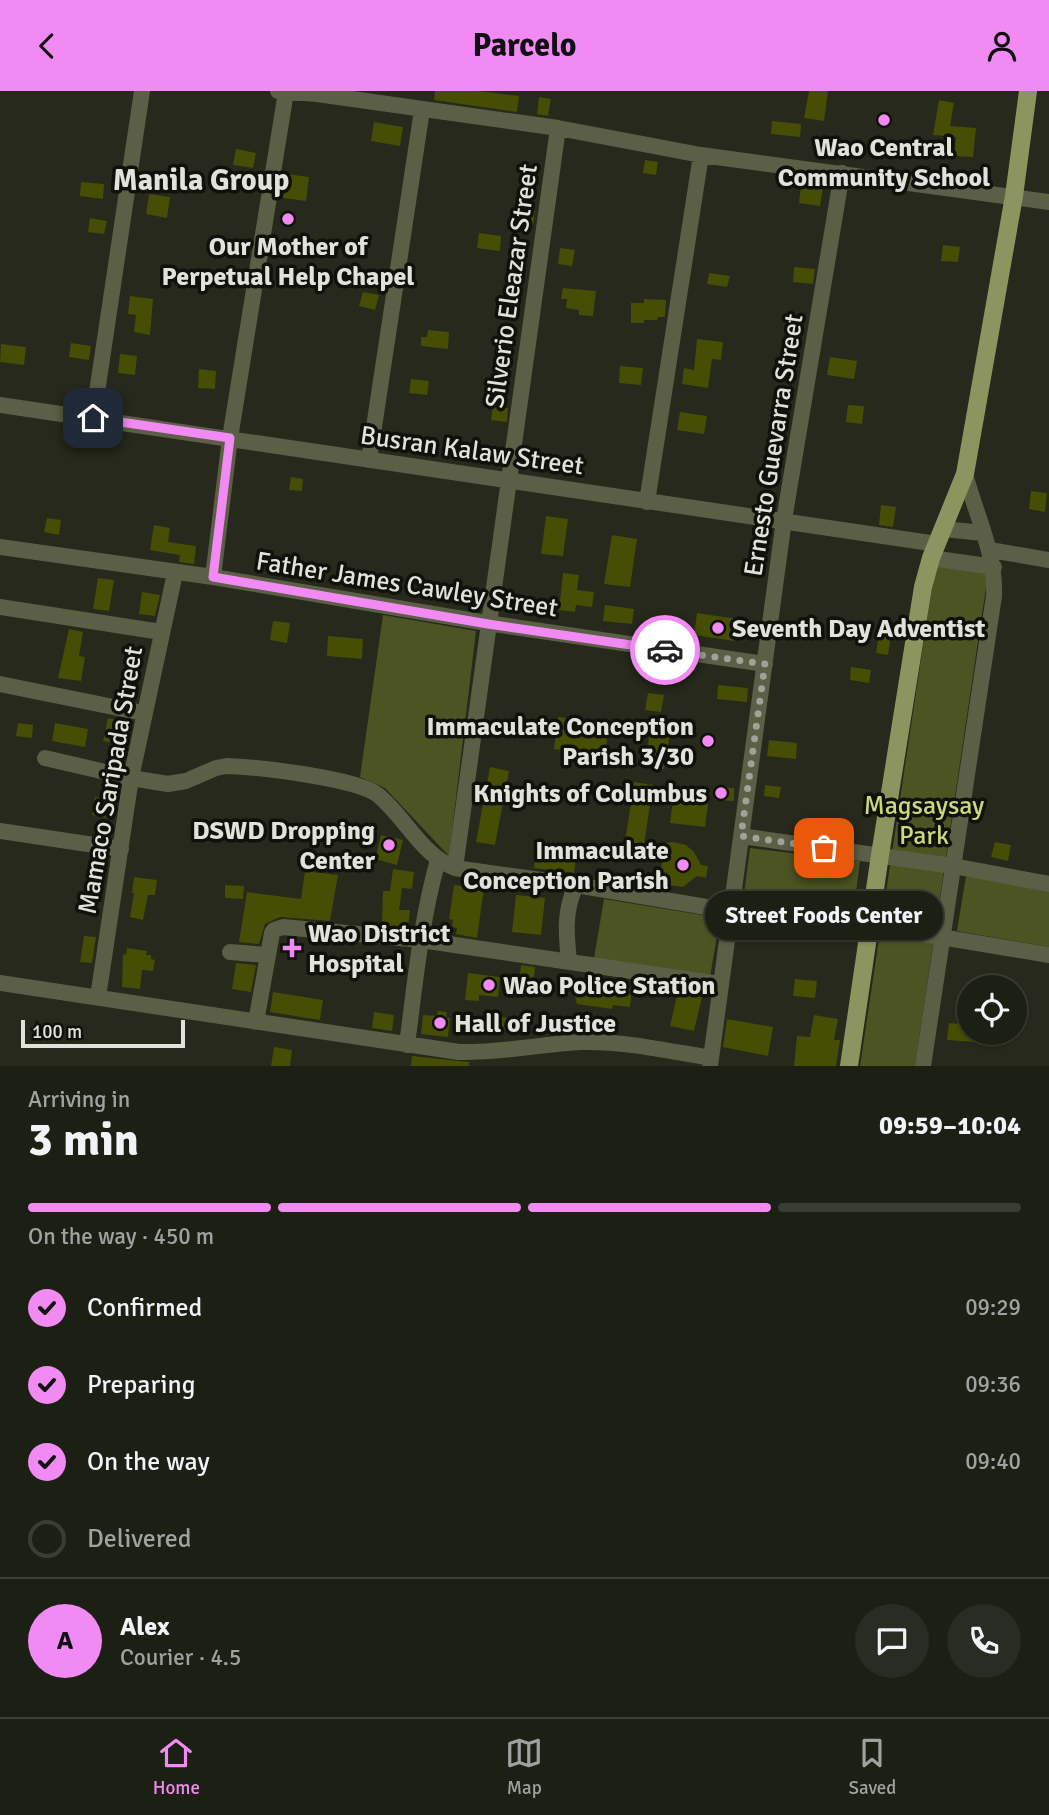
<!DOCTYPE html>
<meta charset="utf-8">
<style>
body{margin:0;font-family:Signika,sans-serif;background:#292c22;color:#f1f3f6;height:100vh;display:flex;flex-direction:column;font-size:26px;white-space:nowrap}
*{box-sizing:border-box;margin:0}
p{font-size:23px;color:#a0a2a0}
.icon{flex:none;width:38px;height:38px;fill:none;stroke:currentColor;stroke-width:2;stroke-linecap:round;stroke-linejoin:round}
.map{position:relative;height:975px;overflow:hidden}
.details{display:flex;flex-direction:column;background:#1c1f14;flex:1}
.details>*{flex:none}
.fabs{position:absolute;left:957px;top:884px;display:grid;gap:14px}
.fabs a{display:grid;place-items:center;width:70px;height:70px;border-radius:50%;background:#1c1f14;box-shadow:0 2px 5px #0004,0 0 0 2px #3a3d34;font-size:35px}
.scale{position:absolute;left:21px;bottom:18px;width:164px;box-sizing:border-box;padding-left:7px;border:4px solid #e1e3da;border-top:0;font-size:19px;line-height:24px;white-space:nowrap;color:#e1e3da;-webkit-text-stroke:5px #10110b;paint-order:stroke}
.pin{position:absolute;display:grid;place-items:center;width:60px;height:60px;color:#fff;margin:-30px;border-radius:14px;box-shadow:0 4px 10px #0006}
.courier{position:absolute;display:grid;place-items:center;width:70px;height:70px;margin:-35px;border:5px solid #f28af3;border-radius:50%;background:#fff;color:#222;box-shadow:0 2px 9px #0007}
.bubble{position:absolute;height:49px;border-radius:24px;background:#1c1f14;box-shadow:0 2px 5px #0004,0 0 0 2px #3a3d34;font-size:23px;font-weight:800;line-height:49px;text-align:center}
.summary em{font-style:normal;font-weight:800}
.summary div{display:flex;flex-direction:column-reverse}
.summary{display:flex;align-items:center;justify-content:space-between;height:119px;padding:0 28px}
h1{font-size:46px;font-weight:800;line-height:52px}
.bar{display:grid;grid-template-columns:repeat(4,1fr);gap:10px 7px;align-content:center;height:84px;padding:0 28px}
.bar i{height:9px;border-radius:5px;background:#3a3d34}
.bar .selected{background:#f28af3}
.bar p{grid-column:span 4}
.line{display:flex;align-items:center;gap:18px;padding:0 28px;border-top:2px solid #3a3d34}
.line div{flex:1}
.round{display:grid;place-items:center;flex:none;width:74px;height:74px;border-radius:37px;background:#292c22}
ol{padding:0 28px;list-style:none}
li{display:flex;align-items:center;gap:21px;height:77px}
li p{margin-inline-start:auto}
li .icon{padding:7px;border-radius:50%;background:#f28af3;color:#111;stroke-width:4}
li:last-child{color:#a0a2a0}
li i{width:38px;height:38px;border:4px solid #3a3d34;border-radius:50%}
header{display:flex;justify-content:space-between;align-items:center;height:91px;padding:0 28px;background:#f28af3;color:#111;font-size:32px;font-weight:800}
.tabs{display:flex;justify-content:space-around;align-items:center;height:98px;border-top:2px solid #3a3d34;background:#1c1f14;font-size:19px;color:#a0a2a0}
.tabs a{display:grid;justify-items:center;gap:4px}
.tabs .selected{color:#f28af3}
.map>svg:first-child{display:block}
</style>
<header><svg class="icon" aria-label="back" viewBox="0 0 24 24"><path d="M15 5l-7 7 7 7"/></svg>Parcelo<svg class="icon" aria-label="person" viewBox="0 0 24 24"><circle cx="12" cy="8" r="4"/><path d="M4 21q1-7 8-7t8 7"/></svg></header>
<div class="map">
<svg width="1049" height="975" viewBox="0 0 1049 975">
<rect width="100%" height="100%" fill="#26291b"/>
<path fill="#4d5423" d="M935,475L988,483L915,975H860Z
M383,524L476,540L449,765L385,697L360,686Z
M750,757L860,770L853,824L743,811Z
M966,785L1049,799V856L957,840Z
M604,808L720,827L710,886L594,867Z"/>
<path fill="#454e04" d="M435,0H478L519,5L517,21L434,9Z
M809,0H828L824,30L804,27Z
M539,6L551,8L548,25L537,23Z
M939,9L954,12L950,35L976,37L973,66L954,65L956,46L933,44Z
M772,30L801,33L800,46L771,43Z
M374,31L403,36L400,55L371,50Z
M236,58L256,62L253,77L233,74Z
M645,69L658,71L656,84L643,82Z
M286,83L309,86L306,110L283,107Z
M81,91L104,93L103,108L80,105Z
M801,93L823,96L820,115L799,112Z
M149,103L170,106L167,127L146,123Z
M515,117L535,120L533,134L512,130Z
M90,127L107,130L104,143L88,141Z
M479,142L501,145L500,160L477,157Z
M943,154L960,156L958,171L941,170Z
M560,157L575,159L572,175L558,173Z
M794,176L815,178L813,193L793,191Z
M709,182L730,185L727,196L707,193Z
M563,197L596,200L593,225L579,224V219L566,217L567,208H561Z
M363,201L379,204L375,219L359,215Z
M130,205L153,208L150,244L134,241L136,224L128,223Z
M644,208L666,209L665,226H658L657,229H644V232H631V212H644Z
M428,239L449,241L448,258L421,255V246H427Z
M697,248L723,251L721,269L712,268L708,297L682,293L684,277L694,279Z
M71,252L91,255L89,269L69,266Z
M1,253L26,256L24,274L0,271Z
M120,263L137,265L135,284L118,282Z
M830,266L857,270L854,288L827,284Z
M620,275L643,277L641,294L619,292Z
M199,278L216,280L215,298L198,297Z
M411,288L429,290L427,304L409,302Z
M848,314L864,315L862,333L846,331Z
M493,315L508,317L507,331L491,329Z
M680,321L707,325L704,343L677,339Z
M291,386L303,388L302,400L289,399Z
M1031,400L1047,402L1045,421L1029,418Z
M881,414L896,416L893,436L879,434Z
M546,425L568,428L563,465L541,463Z
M47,427L61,429L59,444L44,441Z
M154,434L170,437L168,451L196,455L194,473L179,471L180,464L150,459Z
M612,444L637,448L630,496L604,493Z
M563,482L579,484L577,499L594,501L592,516L576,514L575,521L559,519Z
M98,487L114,489L109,520L93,518Z
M142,501L160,504L155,525L139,523Z
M605,514L634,518L632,533L603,530Z
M697,522L737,528L734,550L694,544Z
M273,530L290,532L287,552L270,549Z
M69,538L83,541L79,565L85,566L81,590L58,587Z
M879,543L891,545L888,564L876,562Z
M328,545L363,548L362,568L327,565Z
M851,576L871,579L869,592L850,589Z
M718,594L748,597L747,611L717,608Z
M648,602L664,604L661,621L645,619Z
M558,626L609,632L605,665L554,658Z
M108,627L129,631L125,654L103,650Z
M18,632L33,634L32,647L16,645Z
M55,632L88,638L85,656L52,650Z
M650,639L670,642L664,678L645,676Z
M769,649L797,652L796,668L767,665Z
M490,676L509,680L495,754L476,751Z
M634,691L653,694L642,767L623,765Z
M765,694L781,696L779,707L764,705Z
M715,696L734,697V710L715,709Z
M674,701L709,706L705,736L670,732Z
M102,702L111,703L110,709L117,710L115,722H113L112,728L92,724L95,706L101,707Z
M381,744L403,749L397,774L375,768Z
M673,751L686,754L694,761L701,774L708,775L706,787L697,785L683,796L659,793L664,752Z
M995,751L1011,754L1008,770L991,766Z
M537,756L577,761L574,782L534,777Z
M393,778L414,781L412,798L402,797L399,819H410L408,837L382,835L383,800H390Z
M305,780L338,784L330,830L280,826L265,833L259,853L239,851L247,801L301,808Z
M134,786L157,789L155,804H148L143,829L130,826L134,802H132Z
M225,794L244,795L243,808L225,807Z
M454,794L484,797L477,847L456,843L457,837L452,836L453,829L449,828Z
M516,804L545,807L541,844L512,841Z
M84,845L96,846L92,872L80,871Z
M127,857L147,860L146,864H151V868L155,869L153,880L142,879L140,898L122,896L123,863L126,864Z
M236,872L256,874L251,901L232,898Z
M521,874L535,876L533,893L519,891Z
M468,882L500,886L498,906L479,904V910L465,909Z
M795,888L817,890L815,907L793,905Z
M581,889L588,890V895L619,899V896L632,897L630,916L613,914L612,918L577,913L575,906L576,894Z
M678,900L702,906L694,940L670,935Z
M273,901L323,909L320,929L270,921Z
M438,920L447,921L446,927H450L448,946L421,943L423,924L437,925Z
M374,921L394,924L392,940L372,937Z
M814,924L838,928L834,949H840L836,975H794L797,945L810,946Z
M499,926L522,928L521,941L498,938Z
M727,928L773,936L768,965L723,956Z
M949,932L970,934V942H974L973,951L947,949Z
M274,956L292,959L290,975H271Z
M412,965L469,971V975H411Z"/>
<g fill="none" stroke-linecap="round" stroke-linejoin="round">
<path stroke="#5a5f45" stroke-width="16" d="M278,0L317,3L558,37L701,64L1049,111
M0,314L937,453
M93,328L142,0
M369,369L422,19
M647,411L701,64
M943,438L983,442
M0,456L213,486L487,532L765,573
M990,459L1049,469
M931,467L994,476
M213,486L230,347L286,1
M0,516L161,541
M0,593L143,622
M45,667L131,687L168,693L186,690L216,677L227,675C257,676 356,687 378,704C405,726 422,765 455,777L576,794L730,820L869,834L1049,864
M0,740L121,758
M741,745L953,775L1049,793
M455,777L558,37
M230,861L267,864
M569,870C566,842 564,820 576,794
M0,892L459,961C501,962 541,953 582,951C625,950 668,960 711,967
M98,906L131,687L175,482
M256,931L272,842L274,839L283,836L421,849L720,893
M407,954C415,892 421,829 438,769
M710,975L784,429L842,82
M923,975L994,505C996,463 976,424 965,383"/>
<path stroke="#8c955f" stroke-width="18" d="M849,975L880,764L923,496L931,467L965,383L1014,105L1028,0"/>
</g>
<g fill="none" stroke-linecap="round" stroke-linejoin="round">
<path stroke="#a0a297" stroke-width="7" stroke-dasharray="0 12.6" d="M665,559L765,573L741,745L824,757"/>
<path stroke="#f28af3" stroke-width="9" d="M93,327L230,347L213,486L488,533L665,559"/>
</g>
<g fill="#f28af3" stroke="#10110b" stroke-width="2.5">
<circle cx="884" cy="29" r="7"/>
<circle cx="288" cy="128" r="7"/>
<circle cx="718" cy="537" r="7"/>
<circle cx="708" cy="650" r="7"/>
<circle cx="721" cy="702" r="7"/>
<circle cx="389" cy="754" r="7"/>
<circle cx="683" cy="774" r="7"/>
<path d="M288.5 846.5h7v7h7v7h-7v7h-7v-7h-7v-7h7z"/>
<circle cx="489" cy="894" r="7"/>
<circle cx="440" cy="932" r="7"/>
</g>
<g text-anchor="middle" stroke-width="7" stroke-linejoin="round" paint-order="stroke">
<g font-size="26" font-weight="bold" fill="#e1e3da" stroke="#10110b" text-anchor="start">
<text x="884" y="65" text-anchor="middle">Wao Central<tspan x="884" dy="30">Community School</tspan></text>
<text x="288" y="164" text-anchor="middle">Our Mother of<tspan x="288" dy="30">Perpetual Help Chapel</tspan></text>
<text x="732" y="546">Seventh Day Adventist</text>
<text x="694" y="644" text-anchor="end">Immaculate Conception<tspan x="694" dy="30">Parish 3/30</tspan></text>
<text x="707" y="711" text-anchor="end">Knights of Columbus</text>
<text x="375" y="748" text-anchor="end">DSWD Dropping<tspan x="375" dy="30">Center</tspan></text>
<text x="669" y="768" text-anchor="end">Immaculate<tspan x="669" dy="30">Conception Parish</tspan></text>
<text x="308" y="851">Wao District<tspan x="308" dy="30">Hospital</tspan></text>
<text x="503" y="903">Wao Police Station</text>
<text x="454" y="941">Hall of Justice</text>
</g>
<g font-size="26" fill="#e1e3da" stroke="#10110b">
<text transform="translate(511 195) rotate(-82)" y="9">Silverio Eleazar Street</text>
<text transform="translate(773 354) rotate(-81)" y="9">Ernesto Guevarra Street</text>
<text transform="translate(472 359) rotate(8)" y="9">Busran Kalaw Street</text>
<text transform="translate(407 493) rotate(9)" y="9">Father James Cawley Street</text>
<text transform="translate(110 689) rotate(-80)" y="9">Mamaco Saripada Street</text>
</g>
<g font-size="26" fill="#c9d97b" stroke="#10110b">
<text x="924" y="723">Magsaysay<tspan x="924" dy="30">Park</tspan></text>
</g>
<g font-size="30" font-weight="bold" fill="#e1e3da" stroke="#10110b">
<text x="201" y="99">Manila Group</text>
</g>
</g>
</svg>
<div class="fabs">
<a><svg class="icon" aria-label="locate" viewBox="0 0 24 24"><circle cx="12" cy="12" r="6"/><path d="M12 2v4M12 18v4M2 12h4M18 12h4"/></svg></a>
</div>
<div class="scale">100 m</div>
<div class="pin" style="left:824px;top:757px;background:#ea580c"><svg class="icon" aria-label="bag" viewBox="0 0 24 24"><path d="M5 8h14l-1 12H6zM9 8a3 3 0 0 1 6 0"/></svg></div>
<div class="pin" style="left:93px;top:327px;background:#1f2937"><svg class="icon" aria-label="home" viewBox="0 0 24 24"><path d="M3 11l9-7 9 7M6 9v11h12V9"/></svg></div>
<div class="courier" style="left:665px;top:559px"><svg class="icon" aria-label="car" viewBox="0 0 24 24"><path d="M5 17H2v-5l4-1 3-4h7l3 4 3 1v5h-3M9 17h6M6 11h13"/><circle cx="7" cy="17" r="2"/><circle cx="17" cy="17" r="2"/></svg></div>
<div class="bubble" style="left:705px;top:800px;width:238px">Street Foods Center</div>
</div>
<section class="details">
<div class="summary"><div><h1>3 min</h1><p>Arriving in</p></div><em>09:59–10:04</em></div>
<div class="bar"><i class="selected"></i><i class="selected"></i><i class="selected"></i><i></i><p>On the way · 450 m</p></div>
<ol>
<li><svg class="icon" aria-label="check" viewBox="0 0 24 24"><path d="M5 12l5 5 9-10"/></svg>Confirmed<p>09:29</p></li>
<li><svg class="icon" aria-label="check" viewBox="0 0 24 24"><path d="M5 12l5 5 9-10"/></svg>Preparing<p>09:36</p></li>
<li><svg class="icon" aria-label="check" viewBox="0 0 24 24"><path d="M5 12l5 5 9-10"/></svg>On the way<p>09:40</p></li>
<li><i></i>Delivered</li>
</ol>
<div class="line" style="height:126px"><b class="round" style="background:#f28af3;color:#111">A</b><div><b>Alex</b><p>Courier · 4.5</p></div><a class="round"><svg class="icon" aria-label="chat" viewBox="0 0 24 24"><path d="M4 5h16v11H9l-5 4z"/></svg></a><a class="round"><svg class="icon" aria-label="phone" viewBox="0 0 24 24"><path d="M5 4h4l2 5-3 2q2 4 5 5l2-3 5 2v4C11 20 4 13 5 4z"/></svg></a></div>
</section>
<nav class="tabs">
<a class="selected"><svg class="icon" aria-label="home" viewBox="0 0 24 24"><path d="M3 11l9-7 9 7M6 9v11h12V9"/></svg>Home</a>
<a><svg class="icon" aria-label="map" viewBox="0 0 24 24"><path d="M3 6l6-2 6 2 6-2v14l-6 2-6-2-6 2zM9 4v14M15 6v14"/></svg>Map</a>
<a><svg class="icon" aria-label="saved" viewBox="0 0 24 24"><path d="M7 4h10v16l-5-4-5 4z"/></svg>Saved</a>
</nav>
